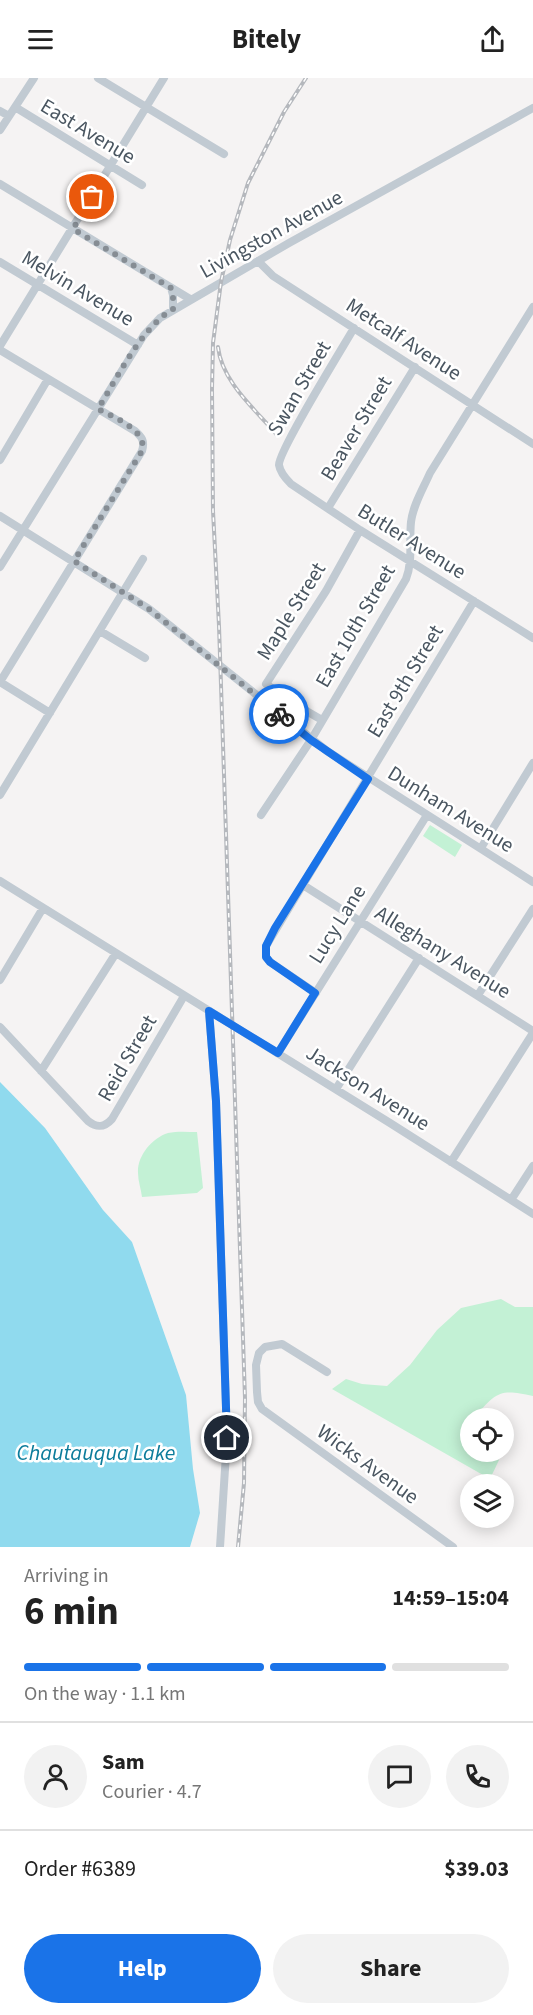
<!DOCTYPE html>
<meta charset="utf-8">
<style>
body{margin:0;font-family:"Source Sans 3",sans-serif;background:#f2f2f2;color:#222;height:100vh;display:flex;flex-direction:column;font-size:22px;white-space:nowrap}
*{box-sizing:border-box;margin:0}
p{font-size:20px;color:#767676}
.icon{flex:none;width:33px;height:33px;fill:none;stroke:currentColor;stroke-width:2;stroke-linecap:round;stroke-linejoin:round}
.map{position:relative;height:1469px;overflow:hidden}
.sheet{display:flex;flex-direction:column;background:#fff;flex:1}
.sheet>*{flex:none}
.buttons{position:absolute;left:460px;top:1330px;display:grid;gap:12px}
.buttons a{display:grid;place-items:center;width:54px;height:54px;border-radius:50%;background:#fff;box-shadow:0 3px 15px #0003;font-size:30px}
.pin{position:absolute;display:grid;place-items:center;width:51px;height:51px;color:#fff;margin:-26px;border:3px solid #fff;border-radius:50%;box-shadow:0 2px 6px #0007}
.courier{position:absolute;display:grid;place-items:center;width:60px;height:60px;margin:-30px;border:4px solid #1a73e8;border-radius:50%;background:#fff;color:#222;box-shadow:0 2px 8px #0007}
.head em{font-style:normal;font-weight:700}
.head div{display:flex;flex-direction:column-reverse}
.head{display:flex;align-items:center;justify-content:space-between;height:102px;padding:0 24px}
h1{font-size:39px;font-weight:700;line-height:45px}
.bar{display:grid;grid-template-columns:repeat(4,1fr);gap:9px 6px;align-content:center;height:72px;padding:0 24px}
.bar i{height:8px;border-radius:4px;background:#e0e0e0}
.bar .on{background:#1a73e8}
.bar p{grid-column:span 4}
.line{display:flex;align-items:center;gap:15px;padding:0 24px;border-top:2px solid #e0e0e0}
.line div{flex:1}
.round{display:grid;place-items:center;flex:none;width:63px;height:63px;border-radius:32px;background:#f2f2f2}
.cta{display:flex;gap:12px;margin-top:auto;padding:12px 24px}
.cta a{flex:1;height:69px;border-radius:36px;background:#1a73e8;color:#fff;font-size:24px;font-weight:700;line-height:69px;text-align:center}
.cta a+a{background:#f2f2f2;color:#222}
header{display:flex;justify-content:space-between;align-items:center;height:78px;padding:0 24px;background:#fff;font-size:27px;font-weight:700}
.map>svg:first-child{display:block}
</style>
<header><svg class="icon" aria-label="menu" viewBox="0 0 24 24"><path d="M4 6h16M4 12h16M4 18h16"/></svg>Bitely<svg class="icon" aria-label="share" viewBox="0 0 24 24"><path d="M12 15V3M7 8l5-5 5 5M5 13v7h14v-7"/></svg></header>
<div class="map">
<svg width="533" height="1469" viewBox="0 0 533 1469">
<rect width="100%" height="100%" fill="#f5f3f3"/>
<path fill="#c3f1d5" d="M430,747L462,767L455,779L423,758Z
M197,1054L203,1110L197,1115L142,1119C141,1111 138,1103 138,1095C137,1078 152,1060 168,1055C177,1053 188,1054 197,1054Z
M501,1221L515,1229H533V1318C498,1310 496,1315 473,1341H471L469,1346L471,1374H490L499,1382L490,1401L332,1311L346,1301L362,1306L387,1308L410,1287L437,1252L461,1230Z"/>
<path fill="#90daee" d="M0,1004L45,1050L103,1132L132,1164L186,1317L193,1391L200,1435L190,1469H0Z"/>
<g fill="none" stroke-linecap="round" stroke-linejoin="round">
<path stroke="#c1cad2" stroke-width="8" d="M98,0L224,76
M15,29L142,107
M0,33L9,38
M0,52L34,0
M0,106L190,221
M258,183L273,198L533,366
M0,184L138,267
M171,210L173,217V231
M354,250C343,269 278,374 279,387C280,394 286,401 291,406L360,452L533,560
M0,268L164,0
M0,272L135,353C142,359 145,363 142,373L0,604
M0,382L48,301
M328,430L415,289
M0,438L149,531L327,673L533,804
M0,489L144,257L160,240L289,165L533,30
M100,553L145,580
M0,604L50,635
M322,642L296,627L266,606L326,513L360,452
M0,717L143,481
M261,737L311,662L406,501C413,483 409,464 411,444C413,427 423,411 430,395L533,229
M481,770L533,685
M0,803L390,1045L533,1136
M303,807L533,953
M0,902L43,830
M316,915L270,884L266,879V868L474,523
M478,917L533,831
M209,933L216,1023L227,1360L220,1469
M0,949L88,1043C97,1050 104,1050 112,1041L184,918
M278,975L427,737
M41,993L116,875
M336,1011L419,880
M451,1084L533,955
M511,1122L533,1088
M327,1294L282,1266L265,1269L259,1275L256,1287L257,1314L258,1324L262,1331L453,1469"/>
<defs>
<path id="rail" d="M218,269C222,304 255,331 277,357
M238,1469L244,1405L245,1320L219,548L213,433L212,311L213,265L221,204L230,162L248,105L284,34L306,0"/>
</defs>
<use href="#rail" stroke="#b5b8bd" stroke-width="4"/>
<use href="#rail" stroke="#fff" stroke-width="1.5" stroke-dasharray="4.5" stroke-linecap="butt"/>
</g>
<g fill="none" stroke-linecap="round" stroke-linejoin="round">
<path stroke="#868d94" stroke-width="6" stroke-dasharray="0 10.8" d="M92,119L73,151L171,210L173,217V231C142,249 117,300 98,331C113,339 148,352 142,373L74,483L149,531L279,636"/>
<path stroke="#1a73e8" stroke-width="8" d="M227,1360L216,1023L209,933L278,975L315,915L270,884L266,879V868L275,850L368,701L311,662L279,636"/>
</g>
<g text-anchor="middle" stroke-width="5" stroke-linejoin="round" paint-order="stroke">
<g font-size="21" fill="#4a5661" stroke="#fff">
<text transform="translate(88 53) rotate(31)" y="7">East Avenue</text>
<text transform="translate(271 156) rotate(-29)" y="7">Livingston Avenue</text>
<text transform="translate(78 210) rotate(31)" y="7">Melvin Avenue</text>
<text transform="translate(404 261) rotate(33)" y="7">Metcalf Avenue</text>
<text transform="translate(299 310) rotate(-60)" y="7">Swan Street</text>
<text transform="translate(356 350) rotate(-59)" y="7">Beaver Street</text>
<text transform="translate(412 463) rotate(32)" y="7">Butler Avenue</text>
<text transform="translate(291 533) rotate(-58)" y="7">Maple Street</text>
<text transform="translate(355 548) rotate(-60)" y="7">East 10th Street</text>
<text transform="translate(405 603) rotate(-59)" y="7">East 9th Street</text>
<text transform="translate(451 731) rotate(32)" y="7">Dunham Avenue</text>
<text transform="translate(337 846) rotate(-58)" y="7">Lucy Lane</text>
<text transform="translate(443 874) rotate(32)" y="7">Alleghany Avenue</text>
<text transform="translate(127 980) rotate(-60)" y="7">Reid Street</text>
<text transform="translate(368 1010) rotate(32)" y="7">Jackson Avenue</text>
<text transform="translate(368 1386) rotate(36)" y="7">Wicks Avenue</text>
</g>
<g font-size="22" font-style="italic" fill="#0c7c9b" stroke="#fff">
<text x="96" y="1382">Chautauqua Lake</text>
</g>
</g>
</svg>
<div class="buttons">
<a><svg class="icon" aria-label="locate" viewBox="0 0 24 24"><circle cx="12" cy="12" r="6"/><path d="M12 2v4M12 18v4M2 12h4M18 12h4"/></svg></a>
<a><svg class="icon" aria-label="layers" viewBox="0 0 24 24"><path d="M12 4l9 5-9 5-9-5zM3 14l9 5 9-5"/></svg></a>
</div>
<div class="pin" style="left:92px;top:119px;background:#ea580c"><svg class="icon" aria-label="bag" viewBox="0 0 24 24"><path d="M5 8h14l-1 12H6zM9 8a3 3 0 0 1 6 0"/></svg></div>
<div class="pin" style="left:227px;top:1360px;background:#1f2937"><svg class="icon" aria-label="home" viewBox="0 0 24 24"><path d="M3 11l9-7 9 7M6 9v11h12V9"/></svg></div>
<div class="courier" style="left:279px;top:636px"><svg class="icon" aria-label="bike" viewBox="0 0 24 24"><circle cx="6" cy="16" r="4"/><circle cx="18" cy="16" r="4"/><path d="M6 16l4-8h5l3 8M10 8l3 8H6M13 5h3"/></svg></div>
</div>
<section class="sheet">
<div class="head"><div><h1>6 min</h1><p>Arriving in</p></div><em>14:59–15:04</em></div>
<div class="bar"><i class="on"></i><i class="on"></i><i class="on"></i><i></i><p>On the way · 1.1 km</p></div>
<div class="line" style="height:108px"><a class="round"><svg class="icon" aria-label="person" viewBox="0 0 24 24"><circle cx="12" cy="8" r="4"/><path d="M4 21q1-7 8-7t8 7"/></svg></a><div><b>Sam</b><p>Courier · 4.7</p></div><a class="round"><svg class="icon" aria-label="chat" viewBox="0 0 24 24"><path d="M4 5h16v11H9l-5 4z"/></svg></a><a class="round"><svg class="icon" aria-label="phone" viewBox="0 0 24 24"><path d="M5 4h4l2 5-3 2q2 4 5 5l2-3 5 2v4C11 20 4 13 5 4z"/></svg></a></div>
<div class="line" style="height:78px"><div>Order #6389</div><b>$39.03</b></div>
<div class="cta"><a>Help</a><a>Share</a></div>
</section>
